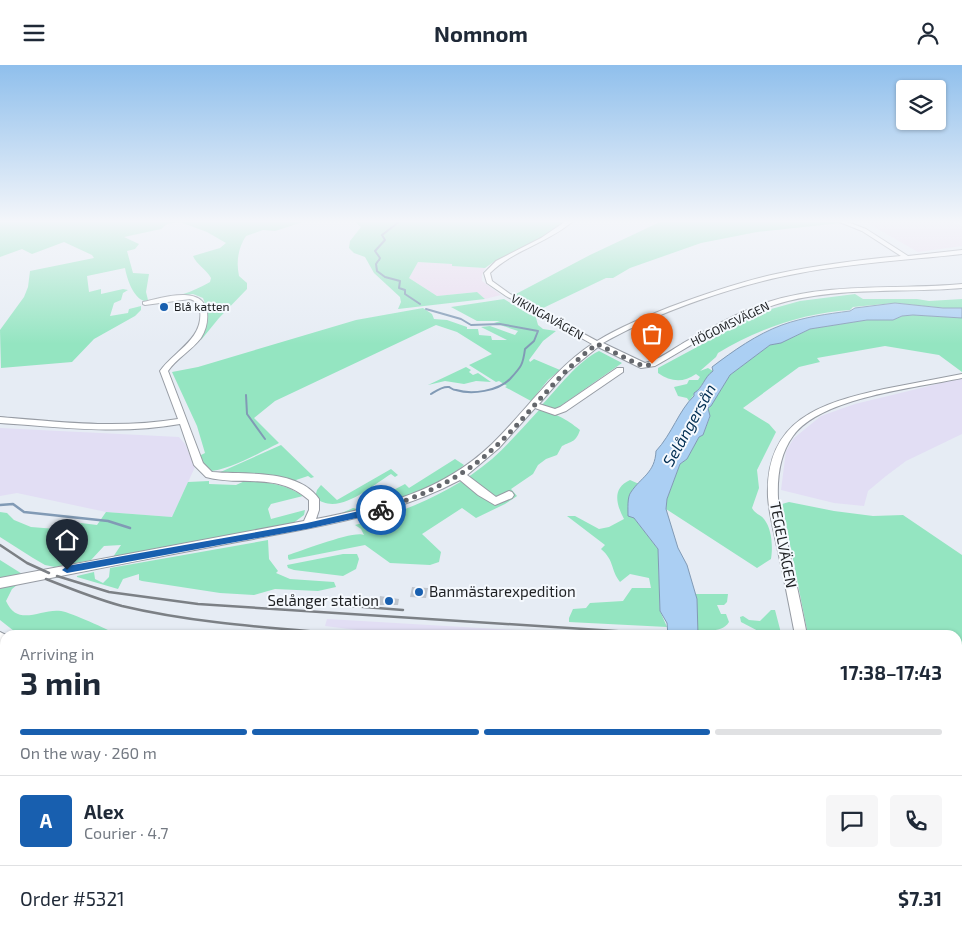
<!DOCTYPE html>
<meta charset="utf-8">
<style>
body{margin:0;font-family:"Exo 2",sans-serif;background:#f6f6f7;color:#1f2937;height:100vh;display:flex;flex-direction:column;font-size:19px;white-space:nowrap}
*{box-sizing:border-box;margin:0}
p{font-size:16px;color:#747a83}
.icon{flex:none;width:28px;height:28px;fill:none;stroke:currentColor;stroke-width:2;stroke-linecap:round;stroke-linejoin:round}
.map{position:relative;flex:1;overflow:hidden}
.details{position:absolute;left:0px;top:565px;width:962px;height:311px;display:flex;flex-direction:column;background:#fff;border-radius:15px 15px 0 0;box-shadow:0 1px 4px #0004}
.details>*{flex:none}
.controls{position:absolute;left:896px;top:15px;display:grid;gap:10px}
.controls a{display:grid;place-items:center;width:50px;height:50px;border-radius:5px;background:#fff;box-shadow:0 1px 4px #0004;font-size:25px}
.pin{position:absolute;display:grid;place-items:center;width:42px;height:42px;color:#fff;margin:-51px -21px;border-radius:50% 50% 50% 0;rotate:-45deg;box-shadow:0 0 5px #0007}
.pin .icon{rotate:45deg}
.courier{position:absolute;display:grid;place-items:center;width:50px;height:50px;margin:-25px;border:4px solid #185faf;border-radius:50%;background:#fff;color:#222;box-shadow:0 1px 6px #0007}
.head em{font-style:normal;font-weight:700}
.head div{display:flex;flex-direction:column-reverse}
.head{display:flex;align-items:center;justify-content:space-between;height:85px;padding:0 20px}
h1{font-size:32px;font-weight:700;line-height:38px}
.bar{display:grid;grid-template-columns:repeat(4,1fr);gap:8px 5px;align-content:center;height:60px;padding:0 20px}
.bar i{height:6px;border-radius:4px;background:#e0e1e3}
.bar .active{background:#185faf}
.bar p{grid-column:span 4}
.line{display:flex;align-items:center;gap:12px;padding:0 20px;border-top:1px solid #e0e1e3}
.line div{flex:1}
.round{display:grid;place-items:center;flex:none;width:52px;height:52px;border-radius:5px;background:#f6f6f7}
header{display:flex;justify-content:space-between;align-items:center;height:65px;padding:0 20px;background:#fff;font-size:22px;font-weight:700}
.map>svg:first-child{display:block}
</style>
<header><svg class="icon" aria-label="menu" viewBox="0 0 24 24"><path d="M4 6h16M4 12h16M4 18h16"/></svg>Nomnom<svg class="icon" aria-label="person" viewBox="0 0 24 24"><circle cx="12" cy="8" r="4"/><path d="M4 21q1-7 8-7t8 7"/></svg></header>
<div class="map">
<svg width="962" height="876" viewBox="0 0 962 876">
<rect width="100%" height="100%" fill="#e6ecf4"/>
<path fill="#e2def4" d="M962,313V369L906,396L886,411L868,426L864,441L834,438L781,425L786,386L794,373L821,351L855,339Z
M0,363L179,372L185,379L195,402L172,452L106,447L17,428L0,431Z
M327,554L585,569V570H397L325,561Z
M958,608H962V725L958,726Z
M962,770V876H864L862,871H958V775Z"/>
<path fill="#e9dcef" d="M864,156H950L962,161V181L918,187Z
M418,197L453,199L452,201L485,203L482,210V216L501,230L485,234L476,227L437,231L409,213Z"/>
<path fill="#94e5c1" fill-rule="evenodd" d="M0,156H306L275,166L263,165L246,171C238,183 236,197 239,211L247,218V224L219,253L201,275C208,259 209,249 203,233L193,229L144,236C133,232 127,214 125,203L87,211L89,227L101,224V229L123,224L128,225L123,228L121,235L114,238L110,251L128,248L129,244L141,241V245L135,251L94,274L72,297L1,303L0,265L24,232L28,222L30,206L94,193L92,190L64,177L32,189L22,184L0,192ZM180,157L207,167L226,178L220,183L193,191C197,200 206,204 211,213L210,217C193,227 168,236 148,235L146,227L149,209L133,208L127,186L135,184L139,179L124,172L161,164L167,159Z
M354,156H566L540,174L495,196L485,203L452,201V199L418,197L409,213L437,231L477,227L485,234L398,244L401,237L400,232L374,208L365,192L354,188L349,183L350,176L361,162Z
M662,156H837L841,158L757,167L701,178L630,203L613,213H606L541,244L514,230L590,190Z
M855,229L863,234H917L929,236L962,234V243H944L895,238L853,242L850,245C803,248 758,264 718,288L716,292L700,306L708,303L713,306L689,336L687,333L678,331L674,322L687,319L689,315H698L700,312L696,309C683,318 671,317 658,308V303L764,246L800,236Z
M504,234L530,250L535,249L538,260L543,264L556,266L543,276L529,295L530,297L534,294L560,305L548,315L531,336L505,322L507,321L499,316L496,317L469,300L492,289L457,267L436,260L275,336L254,353L279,378C263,386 224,408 206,406L199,391L205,388L197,361L172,307L198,302L356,255L423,243L432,249L434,254L447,255L467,262V264H478L479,270L491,271L492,275H507L481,262L490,261L515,270L518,266L494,258L500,256H477L451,242Z
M914,250L962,253V307L939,290L885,281L817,293L820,297L799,302L743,343L769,359L776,367L757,405L759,423L752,443C755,449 760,449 764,454C772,464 773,482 771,494L757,503L666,444L667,434L680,399L687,394L699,372L703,370L710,352L708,343L711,341L730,310L770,280L781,278L810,264L867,255H893L902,251Z
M599,286L622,298L556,344L541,341C557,324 578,296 599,286Z
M466,302L471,305L469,307L473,310L478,308L491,317L476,316L464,319L445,316L428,320Z
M540,344C558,350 565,353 580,365C576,377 572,376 562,381L557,390L546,394L538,400L533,409L511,424L517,431L505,439L476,453L462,443L422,469L441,487L439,497L430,500L390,498L365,480L289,495L288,493V490C302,486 354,465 364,470L361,464L355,460C405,447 453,427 492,394C509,379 524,361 540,344Z
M281,380L314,412L311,413L308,411L296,415L297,417L216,409Z
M455,394L464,400C425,433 383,440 335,451L353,443C362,446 375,439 384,434L386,429L405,419L409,423Z
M391,404L398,410L395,412L391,409C371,421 337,453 315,432L317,425L321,420L337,435Z
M247,415C266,417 286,419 303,431L271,439L268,444L271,454L305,445L304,450L292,459L113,492L121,480L104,481L91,495L55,502L45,500L33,493L0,472V447L7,448L14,455L31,462L56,464L81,458L97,460L106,447L172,452L188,417L209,416V419L236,420Z
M630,415L639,419L630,428L634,453L658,484L660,546L667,562L569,557V553L573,544L586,543L590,538L623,536L632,523H651L649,513L630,509L620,517C610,504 615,496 601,484L605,480L567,451H575L599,464L609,462L624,454C616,439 612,423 630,415Z
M789,437L834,446L873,451L903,450L962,490V580H958V570H808L782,439Z
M268,475L269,494L278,506L276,508L290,514L334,517L336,522L318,526L275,524L254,530L220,528L142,516L139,515V509L123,514L118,524L77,512V511L94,507L95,514L103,518L109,512L110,503Z
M343,489H357L359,494L356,504L343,511L294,505L288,503L287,500Z
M0,495L27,512L12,524L6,536C18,563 41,543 61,546C72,548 107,564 118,570H19L0,555Z
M695,529H728L727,537L724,540H717L721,549H726L729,557C722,568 709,565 698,565Z
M771,545H775L781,568H762L741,557L740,552L743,551L749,555L760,556Z
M0,615L5,620V668L0,665Z
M76,871H481L490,876H73Z
M658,871H768L771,876H656Z"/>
<path fill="#abcff3" stroke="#819ab5" d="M895,238L943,243H962V253L913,250L902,251L893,255H867L810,264L781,278L770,280L730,310L711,341L708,343L710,351L703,370L699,372L687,394L680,399L667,434L666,444L678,483L687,500L697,534L698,570H668L667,558L660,546L658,484L634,453L628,451C628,444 627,432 631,427C641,412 655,408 656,386C672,369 679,345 694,331V328C703,323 704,312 713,306L712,302C733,286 757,269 782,260C804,252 827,249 850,246L855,243Z
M0,665L5,668V871H76L73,876H0Z
M580,871H658L656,876H579Z"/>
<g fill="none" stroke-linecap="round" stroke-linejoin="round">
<path stroke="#819ab5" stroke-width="2" d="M379,195L380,193L375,186L385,175L382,170L400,156
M378,196L376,199L377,206L385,212L400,216L399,223L405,225V229L420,239
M426,244L461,254L471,260L500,259L538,266L534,276L525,284C523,300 521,302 510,314C498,326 472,330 456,325C453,325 451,323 449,322C442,321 436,326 431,329
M246,330L247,349L265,374"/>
<path stroke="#819ab5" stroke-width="2.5" d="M0,440L13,439L24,447L108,456L130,463"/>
</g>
<path fill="#c0c6ce" d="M412,522L428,523L426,533L410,532Z
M380,531L399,534L398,540H379Z"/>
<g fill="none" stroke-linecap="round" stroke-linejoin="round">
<defs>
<path id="minor" d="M566,156H573C548,178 513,185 490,208L492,216L510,229L597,276C620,262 645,252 670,242C705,229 740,217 776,209C817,200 859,195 901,191L862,166L837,156H845L866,164L908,191L962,185V189C908,195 853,198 800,208C738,219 657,247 603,278L645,298C659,295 673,284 685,277C712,262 739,247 768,237C830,217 898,225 962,219V223C905,228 844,222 788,236C740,248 697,277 655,301L641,303L598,282L566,308L539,339L555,344L560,342L617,303H623V307L566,346L555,350L535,343L499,383L467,410L496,432L509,426L512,427L514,430L512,433L495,440L478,430L460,415C392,451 316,462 242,476C161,491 81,507 0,523V513L304,456L309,445V435C277,406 242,422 206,412L194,400L180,359C120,370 60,362 0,358V352C59,357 118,364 178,354L160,306C174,286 204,274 200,245C199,239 196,236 190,234L145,240L143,239V237C161,233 203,219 207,247C208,257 206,265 201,273C192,285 177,293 168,306L203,398L212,407C244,410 298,403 319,434V445L316,454C382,441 442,427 492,379C526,346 553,305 592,279L506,231L487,218L484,208L496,196L541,173Z
M962,309V313C916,323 821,332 793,371C780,389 777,411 778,433C779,447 784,463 787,477C794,508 801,539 807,570H795C789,539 783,508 776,477C773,463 769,447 768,432C765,355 820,338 884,324C910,319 936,314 962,309Z
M962,742V757L958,758V743Z
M834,871H850L852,876H836Z"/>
<path id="major" d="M0,567L6,570L5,588L0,586Z
M0,597L5,599V617L0,615Z
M502,871H532L534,876H504Z"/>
</defs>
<use href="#minor" stroke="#979ca4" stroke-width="2"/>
<use href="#major" stroke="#979ca4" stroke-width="2"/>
<use href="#minor" fill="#fff" fill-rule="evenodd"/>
<use href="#major" fill="#fff" fill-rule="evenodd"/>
<path stroke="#7c8085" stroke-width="2.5" d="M0,480L27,498L49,508
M57,511L109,527L198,539L676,570
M46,514C71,524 96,534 122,541C198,559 276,563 354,570
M351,541L403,545
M958,584H962"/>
<path stroke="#7c8085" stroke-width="4" d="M779,871L782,876"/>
</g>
<linearGradient id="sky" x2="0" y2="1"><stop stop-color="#8fbfec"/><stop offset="0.56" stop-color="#f4f6fa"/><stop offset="1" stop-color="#f4f6fa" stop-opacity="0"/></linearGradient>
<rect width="962" height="279" fill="url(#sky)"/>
<path fill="#185faf" d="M381,441L385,445L384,447L307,464L67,508L62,505L67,501L307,458Z"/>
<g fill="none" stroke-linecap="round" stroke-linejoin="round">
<path stroke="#64676c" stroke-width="5" stroke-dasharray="0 9" d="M381,445C417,431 449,420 480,395C523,361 552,312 597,279L638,299L644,301L652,299"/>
</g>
<g fill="#185faf" stroke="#f5f9fe" stroke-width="2">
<circle cx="164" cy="242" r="5"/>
<circle cx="419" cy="527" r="5"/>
<circle cx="389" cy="536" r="5"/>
</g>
<g text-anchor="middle" stroke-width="4" stroke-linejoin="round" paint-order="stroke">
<g font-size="12" fill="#1e2023" stroke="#f5f9fe" text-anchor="start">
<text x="174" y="246">Blå katten</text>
</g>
<g font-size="12" fill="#1e2023" stroke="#f5f9fe">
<text transform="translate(547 252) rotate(29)" y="4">VIKINGAVÄGEN</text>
<text transform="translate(730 259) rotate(-26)" y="4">HÖGOMSVÄGEN</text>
</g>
<g font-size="15" fill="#1e2023" stroke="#f5f9fe">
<text transform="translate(783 480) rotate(79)" y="5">TEGELVÄGEN</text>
</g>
<g font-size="15" fill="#1e2023" stroke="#f5f9fe" text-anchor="start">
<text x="429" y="532">Banmästarexpedition</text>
<text x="379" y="541" text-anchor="end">Selånger station</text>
</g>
<g font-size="16" font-style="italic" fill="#002e52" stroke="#f5f9fe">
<text transform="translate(689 360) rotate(-61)" y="6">Selångersån</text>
</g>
</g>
</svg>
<div class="controls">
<a><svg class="icon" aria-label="layers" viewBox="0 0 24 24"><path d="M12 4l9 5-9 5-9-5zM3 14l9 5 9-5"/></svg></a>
</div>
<div class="pin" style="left:652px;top:299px;background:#ea580c"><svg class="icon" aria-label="bag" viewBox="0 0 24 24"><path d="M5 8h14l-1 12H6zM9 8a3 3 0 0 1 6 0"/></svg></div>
<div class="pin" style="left:67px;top:505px;background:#1f2937"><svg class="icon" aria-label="home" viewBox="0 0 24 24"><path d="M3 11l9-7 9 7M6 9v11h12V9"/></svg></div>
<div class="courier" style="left:381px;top:445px"><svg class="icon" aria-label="bike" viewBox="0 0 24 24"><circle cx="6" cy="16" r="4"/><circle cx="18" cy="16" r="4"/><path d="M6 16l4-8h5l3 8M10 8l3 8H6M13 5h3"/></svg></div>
<section class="details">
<div class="head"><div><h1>3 min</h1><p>Arriving in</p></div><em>17:38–17:43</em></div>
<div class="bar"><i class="active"></i><i class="active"></i><i class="active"></i><i></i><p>On the way · 260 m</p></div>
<div class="line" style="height:90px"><b class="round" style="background:#185faf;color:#fff">A</b><div><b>Alex</b><p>Courier · 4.7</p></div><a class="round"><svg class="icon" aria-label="chat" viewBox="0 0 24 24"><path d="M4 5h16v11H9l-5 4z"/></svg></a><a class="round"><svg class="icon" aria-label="phone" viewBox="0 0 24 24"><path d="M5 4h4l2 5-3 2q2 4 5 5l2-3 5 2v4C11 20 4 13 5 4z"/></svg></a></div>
<div class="line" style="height:65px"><div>Order #5321</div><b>$7.31</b></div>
</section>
</div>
